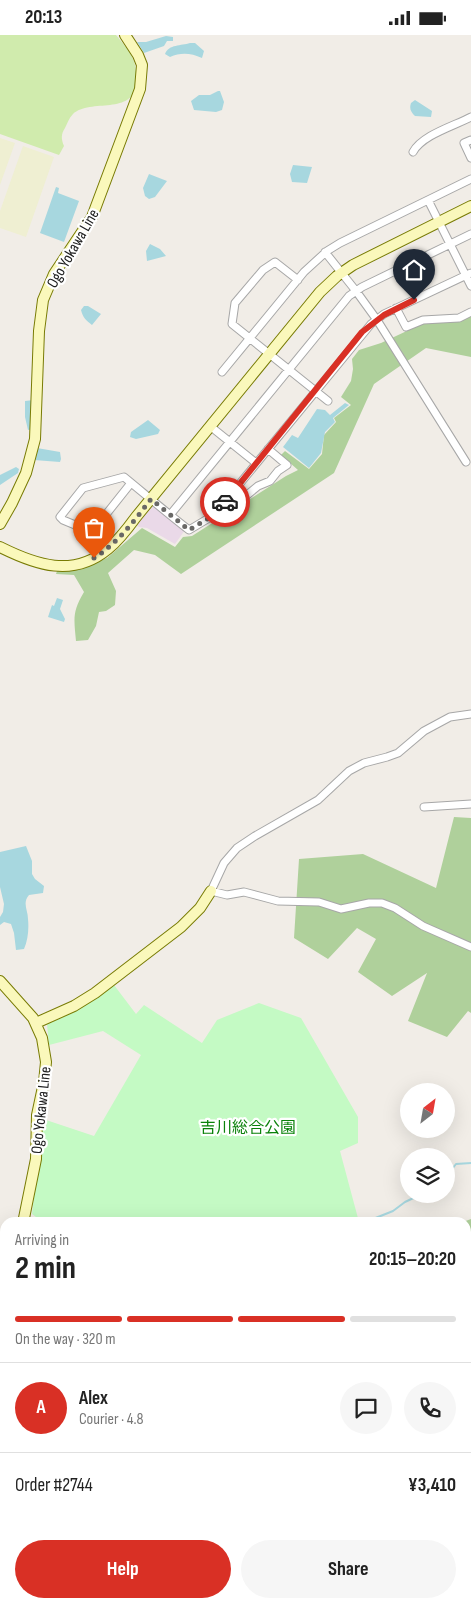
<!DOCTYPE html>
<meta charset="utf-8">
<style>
body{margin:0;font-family:"Sofia Sans Condensed","Noto Sans JP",sans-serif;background:#f6f6f6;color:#222;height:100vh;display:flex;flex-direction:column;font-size:19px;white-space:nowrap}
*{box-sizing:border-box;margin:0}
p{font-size:16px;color:#767676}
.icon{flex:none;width:28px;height:28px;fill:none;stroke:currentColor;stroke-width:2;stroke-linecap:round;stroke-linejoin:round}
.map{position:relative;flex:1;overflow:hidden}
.drawer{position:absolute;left:0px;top:1182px;width:471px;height:391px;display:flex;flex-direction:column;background:#fff;border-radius:15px 15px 0 0;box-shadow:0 5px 20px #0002}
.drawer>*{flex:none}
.needle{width:32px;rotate:31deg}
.buttons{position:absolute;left:400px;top:1048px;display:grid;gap:10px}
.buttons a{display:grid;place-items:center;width:55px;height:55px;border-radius:50%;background:#fff;box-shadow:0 5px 20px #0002;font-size:25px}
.pin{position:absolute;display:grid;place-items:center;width:42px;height:42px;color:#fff;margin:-51px -21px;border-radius:50% 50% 50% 0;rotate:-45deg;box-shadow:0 0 5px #0007}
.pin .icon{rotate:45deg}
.courier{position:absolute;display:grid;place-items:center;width:50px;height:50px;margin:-25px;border:4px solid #d93025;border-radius:50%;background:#fff;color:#222;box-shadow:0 1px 6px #0007}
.headline em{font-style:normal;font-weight:700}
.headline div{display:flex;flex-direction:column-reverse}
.headline{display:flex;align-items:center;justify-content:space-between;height:85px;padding:0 15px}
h1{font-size:32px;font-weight:700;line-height:38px}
.bar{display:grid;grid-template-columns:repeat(4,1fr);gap:8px 5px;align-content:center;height:60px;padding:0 15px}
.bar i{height:6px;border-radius:4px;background:#e0e0e0}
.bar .selected{background:#d93025}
.bar p{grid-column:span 4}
.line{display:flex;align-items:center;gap:12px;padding:0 15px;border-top:1px solid #e0e0e0}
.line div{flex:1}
.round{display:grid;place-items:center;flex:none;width:52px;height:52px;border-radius:26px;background:#f6f6f6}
.button{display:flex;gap:10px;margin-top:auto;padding:10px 15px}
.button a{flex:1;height:58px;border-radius:30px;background:#d93025;color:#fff;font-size:20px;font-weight:700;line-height:58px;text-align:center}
.button a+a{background:#f6f6f6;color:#222}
.status{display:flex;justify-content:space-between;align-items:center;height:35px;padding:0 25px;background:#fff;direction:ltr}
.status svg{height:14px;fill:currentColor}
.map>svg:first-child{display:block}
</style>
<div class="status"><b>20:13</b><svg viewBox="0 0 49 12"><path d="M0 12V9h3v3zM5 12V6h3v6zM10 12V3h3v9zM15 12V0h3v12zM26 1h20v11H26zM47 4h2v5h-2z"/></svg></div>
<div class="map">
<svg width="471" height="1573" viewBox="0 0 471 1573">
<rect width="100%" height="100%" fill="#f1ede7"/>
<path fill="#ead9e8" d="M151,471H154L185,495L175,509L147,493L139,492L136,490Z"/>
<path fill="#efefd2" d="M0,103L15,108L0,150Z
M23,111L54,122L26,202L0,193V176Z"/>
<path fill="#d0ebad" d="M0,0H116C130,17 138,25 136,48C134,81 90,63 73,79C69,83 67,89 65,93C61,99 61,104 64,111L59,120L0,99Z"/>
<path fill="#afd09b" d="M471,281V322L426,313L374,349L334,438L181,539L155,520L134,515L108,538L116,556L115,570L106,576L99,577L96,591L88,605L76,606C74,584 72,577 84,557L74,540L56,539L57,536L80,534L107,523L142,493L175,512L183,502L192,501L286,441L298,435L281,420L285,416L309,434L322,419L324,400L336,387L334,383L351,370L341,362L351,346L353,334L352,324L359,315L381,308L424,288L460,286Z
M454,782L471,783V978L468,976L447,1002L408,986L427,938L392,961L358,937L376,904L357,893L328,924L294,903L299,824L363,819L436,853Z
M471,1184V1326L466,1329V1188L463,1187Z
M5,1389V1461L0,1459V1397Z"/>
<path fill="#c4fac4" d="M114,950L136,979L144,970L202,1008L217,985L259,968L301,983L358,1082V1108L340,1116L359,1187L44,1188L32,1179L43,1084L94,1101L141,1020L103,996L49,1010L47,989Z"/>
<path fill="#a7d7df" d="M166,1L173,2V6H167L164,11L144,18L137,7H146Z
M190,8H195L204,16L202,23C191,18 181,17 170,22L165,19C169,9 181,11 190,8Z
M218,56H220L224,67L222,75L216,77L194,75L191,66L199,60H210Z
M415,65L432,76L431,82L415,81C411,77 409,74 411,68Z
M293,130L312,132L307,148L292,147L290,139Z
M149,139L167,146L155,162L149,164L145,161L143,153Z
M56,152L59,153L58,158L79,166L64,207L40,198Z
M150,209L160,214L166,221L147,226L146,216Z
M84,271H88L101,279L92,290C86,285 83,283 81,275Z
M34,365L32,394L28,395L25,382V366Z
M345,368L349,370L333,383L335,387L325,397L321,418L309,433L283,412L292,400L298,403L317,374L325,375L330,380Z
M148,385L160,395L158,399L136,404L130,402L131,397Z
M37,413L60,417L61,424L60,427L34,425Z
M16,432L19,434L18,438L0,450V440Z
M57,563L63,565L60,574L65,584L64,587L48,582L52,570L54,571Z
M26,811L32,826V839L35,844L44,851L43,858L29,860C22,868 28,875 28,884C29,894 28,905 24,914L16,915L14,898L11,889L4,887L0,890V882L3,877L4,869L0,852V817Z"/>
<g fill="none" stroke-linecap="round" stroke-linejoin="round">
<path stroke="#a7d7df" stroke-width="2" d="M446,1142L456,1129L471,1128
M363,1188L393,1176L405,1167L422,1159"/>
<defs>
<path id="street" d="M471,105L464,108L471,123
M413,117C422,100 454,91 471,82
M428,165L471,251
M325,217L356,256L377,285L466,427
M298,245L275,227L263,235L235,268L232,289L328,366
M396,273L406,292L423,285L459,283L471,277
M222,337L304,237L327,216L340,208L471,144
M210,391L256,428
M131,448L92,497L63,485L60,482L83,453L124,442C146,460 167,478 189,495L214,480L371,289L384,279L471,238
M227,465L235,470L258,451L270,446L278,436L287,430L268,414
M170,480L349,261L362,252L471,199
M471,679L450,682L424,696L398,718L387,722L364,728L349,736L318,765L255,801L237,813L224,828L211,856L227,860L244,857L278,866L319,867L341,874L369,868H382L395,873L423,891L471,912
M424,772L471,769
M466,1408L471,1412
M0,1483L5,1477
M466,1555L471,1553
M172,1569L179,1573
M421,1573L431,1569"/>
<path id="secondary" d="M0,489L12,468L26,438L35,404L39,296L43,265L54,239L92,182L140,54L142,30L138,20L125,0
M0,512C36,530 73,543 108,514C119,505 128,493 136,482L320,257L337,241L353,230L471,171
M0,946L33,983L42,1003L46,1027L44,1047L37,1080L36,1124L23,1188
M36,988L74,971L95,958L181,892L200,873L211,856
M0,1279L5,1260"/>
</defs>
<use href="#street" stroke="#a7a7a7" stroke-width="9"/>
<use href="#secondary" stroke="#787b04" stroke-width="12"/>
<use href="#street" stroke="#fff" stroke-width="7"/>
<use href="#secondary" stroke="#faf8bb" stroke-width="10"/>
</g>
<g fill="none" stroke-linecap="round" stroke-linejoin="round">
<path stroke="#696866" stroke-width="5" stroke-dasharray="0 9" d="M94,523C118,508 134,486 151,464L189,495L214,480L225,467"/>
<path stroke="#d93025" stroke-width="6" d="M225,467L362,297L384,280L414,265"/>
</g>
<g text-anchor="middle" stroke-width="4.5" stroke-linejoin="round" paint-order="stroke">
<g font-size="16" fill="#202020" stroke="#fff">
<text transform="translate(72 213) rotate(-60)" y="6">Ogo Yokawa Line</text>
<text transform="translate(40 1075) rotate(-84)" y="6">Ogo Yokawa Line</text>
</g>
<g font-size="16" fill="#0b820b" stroke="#fff">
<text x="248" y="1098">吉川総合公園</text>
</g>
</g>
</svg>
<div class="buttons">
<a><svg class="needle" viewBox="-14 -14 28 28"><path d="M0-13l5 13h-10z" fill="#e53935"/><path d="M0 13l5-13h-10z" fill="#767676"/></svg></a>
<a><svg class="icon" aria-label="layers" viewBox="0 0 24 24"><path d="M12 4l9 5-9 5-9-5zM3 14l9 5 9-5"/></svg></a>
</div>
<div class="pin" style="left:94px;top:523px;background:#ea580c"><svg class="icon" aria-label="bag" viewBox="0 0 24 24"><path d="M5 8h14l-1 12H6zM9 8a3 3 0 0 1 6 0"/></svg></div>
<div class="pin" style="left:414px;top:265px;background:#1f2937"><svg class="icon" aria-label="home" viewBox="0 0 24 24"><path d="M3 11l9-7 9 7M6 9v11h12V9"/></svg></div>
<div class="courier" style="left:225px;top:467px"><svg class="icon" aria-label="car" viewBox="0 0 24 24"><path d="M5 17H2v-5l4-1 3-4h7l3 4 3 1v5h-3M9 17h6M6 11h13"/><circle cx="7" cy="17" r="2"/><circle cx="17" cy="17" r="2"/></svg></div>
<section class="drawer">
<div class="headline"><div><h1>2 min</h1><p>Arriving in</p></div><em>20:15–20:20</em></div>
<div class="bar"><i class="selected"></i><i class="selected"></i><i class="selected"></i><i></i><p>On the way · 320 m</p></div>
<div class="line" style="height:90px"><b class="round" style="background:#d93025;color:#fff">A</b><div><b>Alex</b><p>Courier · 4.8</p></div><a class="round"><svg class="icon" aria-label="chat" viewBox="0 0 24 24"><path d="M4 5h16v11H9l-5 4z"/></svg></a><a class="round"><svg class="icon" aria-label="phone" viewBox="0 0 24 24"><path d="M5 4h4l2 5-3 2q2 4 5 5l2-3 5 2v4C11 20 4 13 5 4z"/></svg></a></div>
<div class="line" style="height:65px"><div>Order #2744</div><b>¥3,410</b></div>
<div class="button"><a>Help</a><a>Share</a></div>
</section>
</div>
